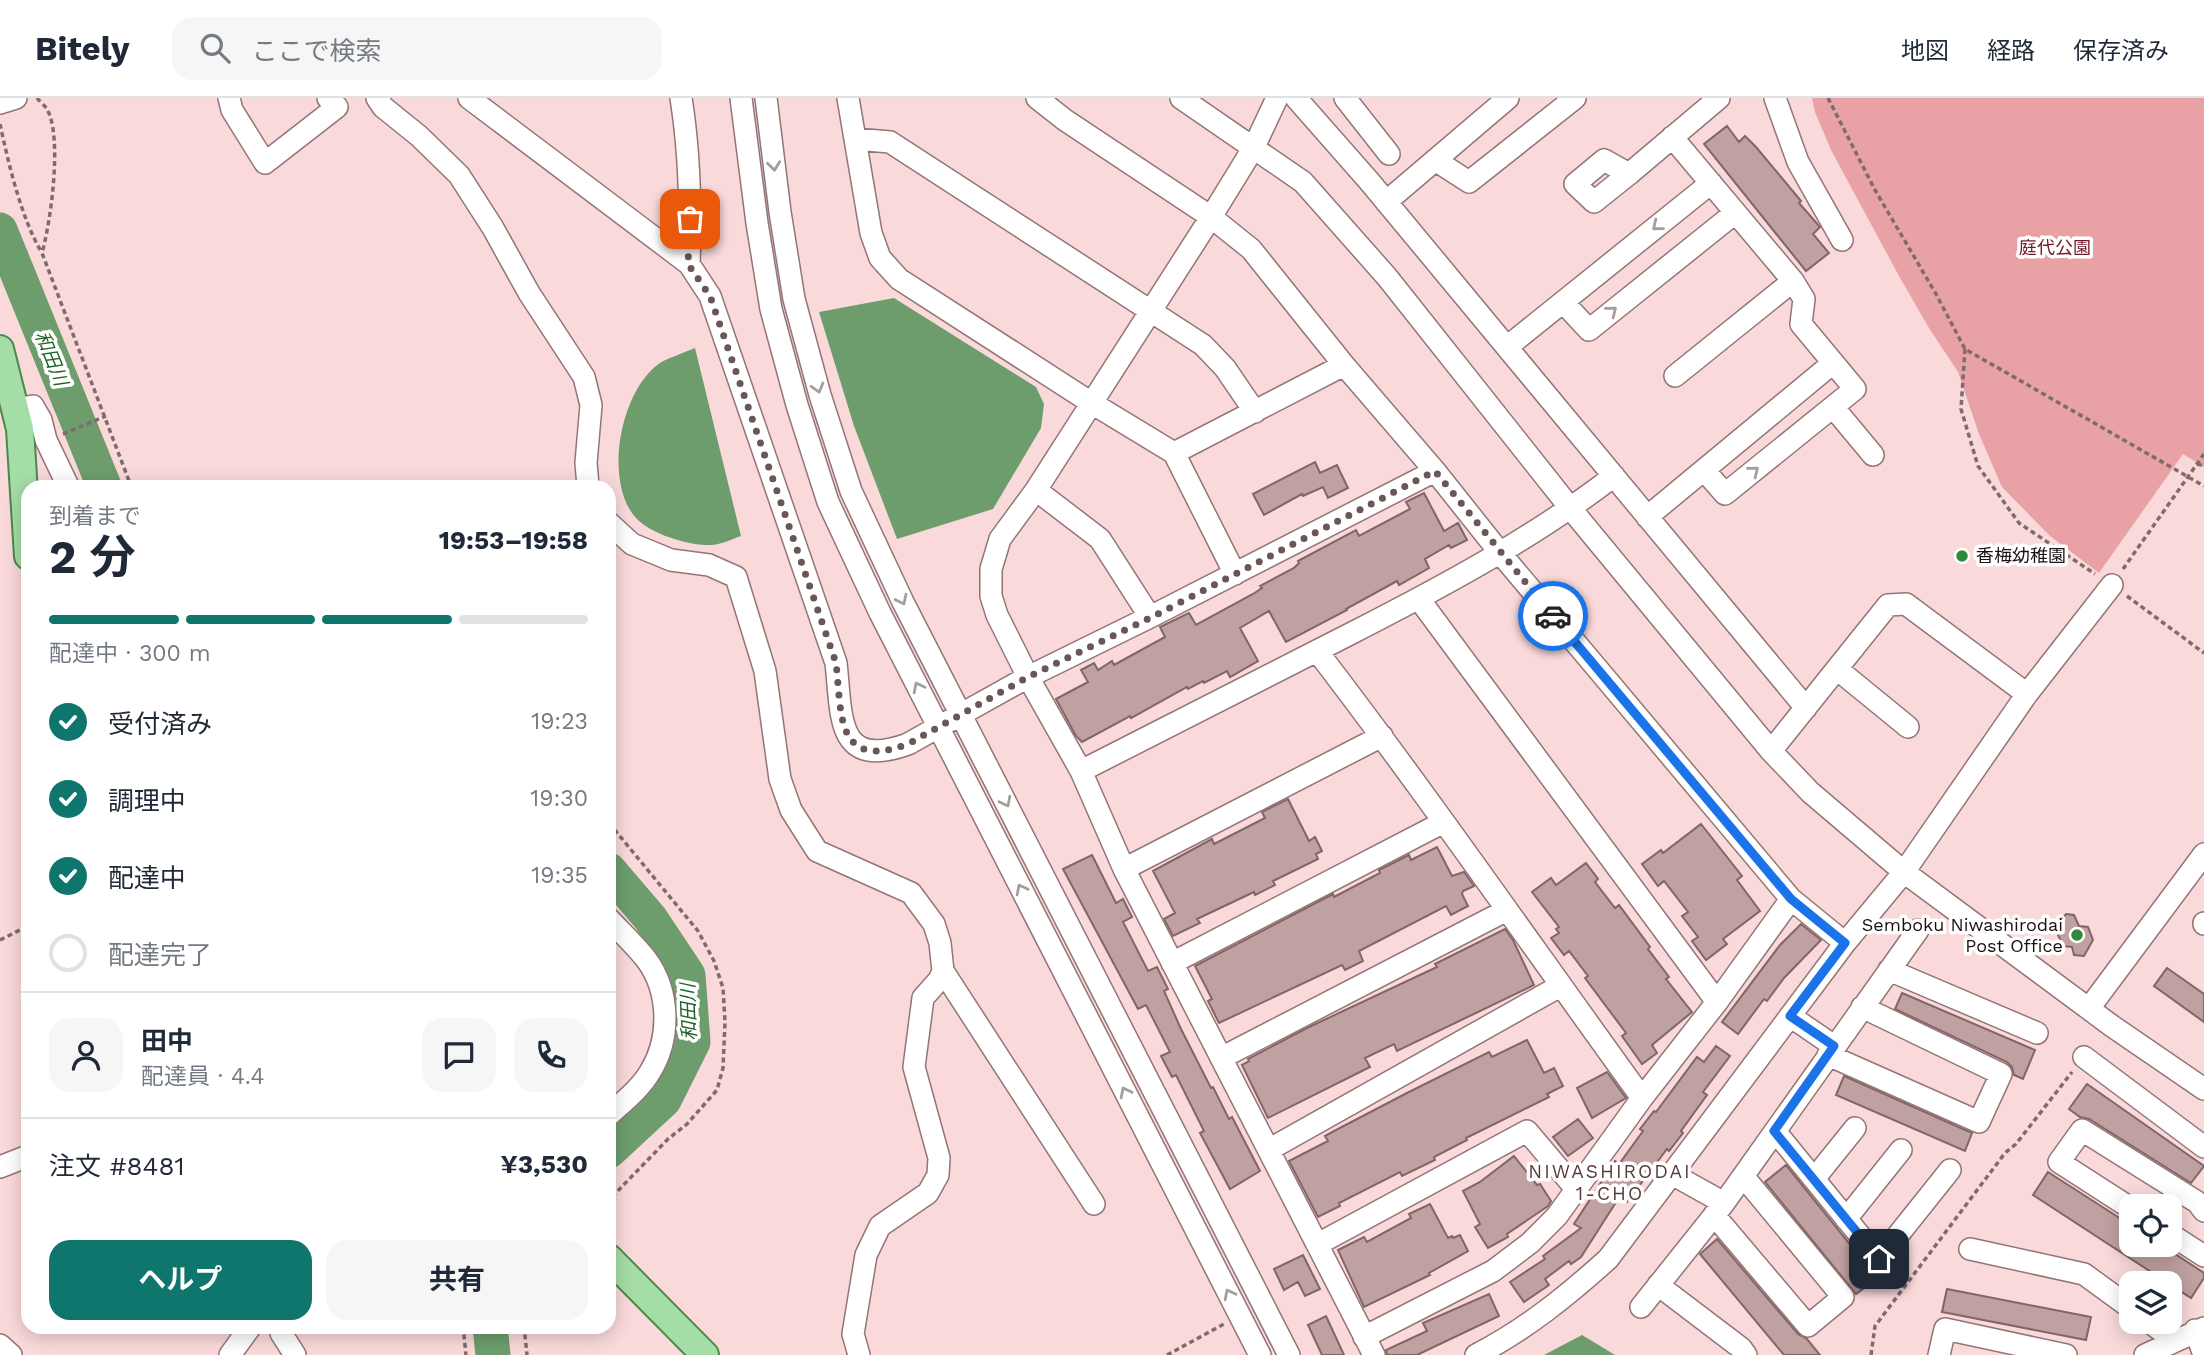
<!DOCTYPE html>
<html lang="ja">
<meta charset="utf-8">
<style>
body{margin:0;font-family:"Work Sans","Noto Sans JP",sans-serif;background:#f6f6f7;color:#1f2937;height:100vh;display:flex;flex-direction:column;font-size:26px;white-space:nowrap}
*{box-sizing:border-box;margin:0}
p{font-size:23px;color:#747a83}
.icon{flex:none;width:38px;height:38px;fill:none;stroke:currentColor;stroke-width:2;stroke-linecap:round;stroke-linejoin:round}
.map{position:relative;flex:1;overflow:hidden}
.details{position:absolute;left:21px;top:382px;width:595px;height:854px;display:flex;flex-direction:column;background:#fff;border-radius:21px;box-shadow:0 4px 18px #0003}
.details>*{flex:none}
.buttons{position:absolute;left:2119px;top:1096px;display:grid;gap:14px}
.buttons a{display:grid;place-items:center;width:63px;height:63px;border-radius:14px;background:#fff;box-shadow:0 4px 18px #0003;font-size:35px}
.pin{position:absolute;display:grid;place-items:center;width:60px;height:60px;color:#fff;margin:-30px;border-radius:14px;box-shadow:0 4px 10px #0006}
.courier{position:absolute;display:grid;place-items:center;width:70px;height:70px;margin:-35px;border:5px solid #1a73e8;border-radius:50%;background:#fff;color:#222;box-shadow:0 2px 9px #0007}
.overview em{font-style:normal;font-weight:700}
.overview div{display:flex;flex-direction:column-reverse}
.overview{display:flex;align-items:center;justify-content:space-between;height:119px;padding:0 28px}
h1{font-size:46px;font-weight:700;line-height:52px}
.bar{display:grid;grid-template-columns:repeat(4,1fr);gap:10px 7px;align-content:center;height:84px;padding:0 28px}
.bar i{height:9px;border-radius:5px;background:#e0e1e3}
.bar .selected{background:#0f766e}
.bar p{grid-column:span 4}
.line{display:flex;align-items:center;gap:18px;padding:0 28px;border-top:2px solid #e0e1e3}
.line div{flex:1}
.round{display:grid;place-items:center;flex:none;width:74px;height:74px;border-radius:21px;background:#f6f6f7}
ol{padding:0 28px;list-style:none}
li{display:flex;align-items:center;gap:21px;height:77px}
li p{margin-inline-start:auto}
li .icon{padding:7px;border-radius:50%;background:#0f766e;color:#fff;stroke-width:4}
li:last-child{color:#747a83}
li i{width:38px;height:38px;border:4px solid #e0e1e3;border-radius:50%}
.cta{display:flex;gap:14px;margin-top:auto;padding:14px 28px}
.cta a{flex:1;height:80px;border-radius:21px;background:#0f766e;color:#fff;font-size:28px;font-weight:700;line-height:80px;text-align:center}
.cta a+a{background:#f6f6f7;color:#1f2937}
header{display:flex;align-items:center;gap:42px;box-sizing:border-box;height:98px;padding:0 35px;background:#fff;border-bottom:2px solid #e0e1e3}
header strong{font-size:33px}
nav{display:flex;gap:38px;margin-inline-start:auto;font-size:24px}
.search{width:490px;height:63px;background:#f6f6f7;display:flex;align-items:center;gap:18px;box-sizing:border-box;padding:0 24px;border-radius:21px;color:#747a83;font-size:26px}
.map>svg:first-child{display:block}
</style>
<header>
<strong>Bitely</strong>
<div class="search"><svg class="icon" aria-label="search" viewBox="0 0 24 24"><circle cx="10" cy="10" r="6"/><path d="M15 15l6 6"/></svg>ここで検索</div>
<nav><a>地図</a><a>経路</a><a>保存済み</a></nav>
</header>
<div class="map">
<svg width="2204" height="1257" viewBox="0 0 2204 1257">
<rect width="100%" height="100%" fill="#fad9da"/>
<path fill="#e8a1a5" d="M1812,0H2204V369L2183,356L2099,475L2050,438L2002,389L1979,336L1958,274L1929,230L1899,178L1831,52L1815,14Z"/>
<path fill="#6d9d6d" d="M894,200L1036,289L1044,306L1041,330L993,411L897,441L854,328L819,214Z
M695,250L741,438C732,441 720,447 711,447C690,448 650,436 636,420C603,384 620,292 660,265C670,259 684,255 695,250Z
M1582,1237L1615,1257H1544Z"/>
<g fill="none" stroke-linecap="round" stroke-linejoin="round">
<path stroke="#6d9d6d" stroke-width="35" d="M0,132L104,388
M609,772L650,820L688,877L693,944L664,1002L609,1053
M490,1228L493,1257"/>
</g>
<path fill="#c0a1a2" stroke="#826566" stroke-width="2" d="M1727,28L1739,44L1745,38L1756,49L1801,103L1799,105L1820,129L1813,136L1829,155L1806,173L1704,46Z
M1315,364L1320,375L1337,367L1348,390L1328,400L1323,389L1303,398L1302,396L1264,417L1253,396Z
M1424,395L1444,433L1458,425L1467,442L1451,450L1449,447L1425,461L1429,470L1399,487L1397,483L1346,511L1347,512L1286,544L1269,513L1240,530L1258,563L1230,579L1227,573L1204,585L1203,583L1188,591L1187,589L1131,620L1130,618L1082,644L1076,638L1056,601L1088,584L1081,572L1094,565L1098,572L1112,563L1114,567L1165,539L1160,529L1189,515L1196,527L1253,496L1262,490L1260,488L1294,470L1299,465L1298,463L1356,432L1359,438L1410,411L1406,404Z
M1288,701L1309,743L1315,739L1322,753L1316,756L1318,761L1273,783L1275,787L1255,797L1254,794L1197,821L1200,825L1173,838L1164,821L1175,815L1153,773L1212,741L1214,746L1265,720L1262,714Z
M1701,726L1742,778L1737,782L1760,813L1723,841L1727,846L1706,862L1692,843L1698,839L1682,818L1688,814L1664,783L1658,788L1642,766L1661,752L1663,755Z
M1437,749L1452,778L1464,774L1474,788L1463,793L1462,796L1468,808L1451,817L1446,808L1359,853L1363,863L1345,872L1342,867L1219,925L1208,903L1212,901L1195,868L1333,796L1334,799L1380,775L1379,772L1409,757L1411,762Z
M1092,757L1116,805L1123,801L1132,819L1123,824L1148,873L1157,869L1168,891L1164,893L1181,931L1211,990L1213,989L1229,1021L1232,1019L1260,1073L1230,1091L1200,1035L1204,1033L1176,977L1172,979L1161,958L1170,954L1146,907L1138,911L1063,771Z
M1586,765L1598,781L1595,784L1615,810L1619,807L1650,849L1648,851L1669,879L1666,881L1692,914L1652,947L1657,955L1642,966L1622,938L1626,935L1585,880L1588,878L1569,853L1564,857L1551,840L1559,835L1556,831L1559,829L1532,794L1551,780L1556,787Z
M2066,816L2074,817L2079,828L2088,829L2093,842L2084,858L2074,857L2072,849L2063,848L2055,830Z
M1801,826L1821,842L1784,880L1767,903L1764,901L1738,936L1722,924L1780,847Z
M1505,831L1513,842L1534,887L1397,953L1394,946L1365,960L1370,969L1268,1020L1242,967L1249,963L1248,961L1309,929L1437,869L1435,866Z
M2167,870L2204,896V924L2154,888Z
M1902,895L2035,952L2023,981L2014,977L2012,969L2007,964L1895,911Z
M1527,942L1544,975L1554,970L1563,988L1547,996L1549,999L1466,1040L1467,1042L1434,1059L1435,1062L1402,1078L1400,1074L1339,1105L1340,1108L1318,1119L1289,1063L1328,1043L1325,1038L1336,1032L1407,995L1489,954L1492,959Z
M1716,948L1730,958L1703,994L1707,997L1681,1033L1683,1035L1669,1053L1667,1051L1627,1104L1620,1098L1581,1159L1571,1166L1569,1163L1545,1181L1549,1187L1524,1204L1510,1184L1545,1161L1543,1158L1581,1130L1574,1126L1615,1063L1619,1066L1643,1033L1640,1031L1654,1013L1656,1014L1697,959L1704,964Z
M1607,974L1626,1000L1592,1020L1577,990Z
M1844,978L1972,1035L1965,1053L1836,997Z
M2087,986L2204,1068L2191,1085L2089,1021L2080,1019L2069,1011Z
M1578,1021L1593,1040L1568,1058L1553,1039Z
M1514,1058L1537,1087L1540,1086L1551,1103L1548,1108L1507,1136L1508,1139L1488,1150L1475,1129L1480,1126L1463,1093L1480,1084Z
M1786,1067L1877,1180L1856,1196L1765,1084Z
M2048,1074L2132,1128V1146H2160L2204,1175V1180L2191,1200L2033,1097Z
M1430,1106L1448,1140L1452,1138L1453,1140L1460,1137L1468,1153L1429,1175L1430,1177L1364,1209L1338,1152L1364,1139L1367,1144L1411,1120L1409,1116Z
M1717,1141L1798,1236L1807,1241L1820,1257H1784L1700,1156Z
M1303,1157L1320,1191L1305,1198L1298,1184L1284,1192L1274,1171Z
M1947,1191L2091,1219L2086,1242L1942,1214Z
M1489,1196L1499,1218L1417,1257H1387L1386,1252L1427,1233L1423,1225Z
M1326,1218L1344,1257H1322L1308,1227Z"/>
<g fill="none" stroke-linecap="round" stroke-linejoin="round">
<defs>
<path id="minor" d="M229,0L232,12L265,65L337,9L328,0
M377,0L383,9L419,38L459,77L493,130L529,195L584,279L591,307L586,365L588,388
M469,0L689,166L710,198L836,565C842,616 835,673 908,646L1028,579L1150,519L1435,373
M681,0C690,56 691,110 689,166
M741,0L757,125L771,211L797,307L828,404L880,515L1260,1257
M766,0L780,114L794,201L820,297L851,393L903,504L1289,1257
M848,0L871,135L880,160L899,181L1090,304L1174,355L1235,476
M1037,0L1065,22L1211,119L1251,151L1344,267L1435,373L1501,456L1791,801L1845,845
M1181,0L1303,84L1387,179L1571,411L1771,653L1810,694L1904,774L2112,928L2204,991
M1277,0L1254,49L1211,119L1036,392L1000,441L991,471V498L997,517L1028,579L1081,673L1124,771L1374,1257
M1296,0L1369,83L1806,610
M1345,0L1389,56
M1775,0L1798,64L1842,142
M0,5L16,0
M1672,39L1793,183L1804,201L1801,226L1855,291L1725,396L1704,372
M855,41L890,44L1203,247L1225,270L1255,314
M1435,62L1469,84L1575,0
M1604,62L1629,76L1594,104L1575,86Z
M1629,76L1719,0
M1386,104L1508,0
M1563,204L1589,232L1735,115
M1507,249L1711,85
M1675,278L1793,183
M1833,309L1873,357
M15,311L33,308L41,322L46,342L68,388
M1174,355L1344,267
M1036,392L1100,441L1150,519
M1647,419L1833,265
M609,425L632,446L671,462L709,467L736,479L765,573L780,681L791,712L817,753L911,795L934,826L940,845L943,873L939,882L923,900L914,969L939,1060L938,1077L928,1095L880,1128L866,1157L853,1236L859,1257
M1419,501L1717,904
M1317,553C1429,699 1534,851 1642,1000
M1837,571L1908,629
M1771,653L1888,507L1906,506L2027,596
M1081,673C1171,627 1261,582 1350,536C1442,489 1532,441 1614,378
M1124,771L1382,638
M609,821C621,834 635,847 646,861C670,893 671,940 650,974C640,991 623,1004 609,1017
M2204,825V826
M1172,865L1442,725
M1889,872L2037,935
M943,873L1094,1106
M2090,909L2204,756
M1790,918L1834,948
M1828,957L1979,1024L2001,976L1862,909
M2084,959L2204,1049
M1221,960L1507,812
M1775,1033L1879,1161L1950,1072
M1270,1051L1560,888
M0,1069L28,1058
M1672,1076L1724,1105
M1814,1081L1855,1030
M2132,1111L2059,1064L2082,1032L2197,1104L2204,1113
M1714,1117L1808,1228L1843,1199L1743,1078
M1846,1121L1901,1052
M2170,1136L2204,1158
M1318,1146L1527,1033L1576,1091
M1970,1151L2084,1176L2132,1211
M1658,1187L1741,1250L1746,1257
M1641,1209L1724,1105L1918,832
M2148,1223L2174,1242
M282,1228L281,1235L295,1257
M2195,1232L2204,1257
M1364,1239L1493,1173L1530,1145L1557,1118L1642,1000L1717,904L1791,801
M0,1247L11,1257
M230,1257L251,1228
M1476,1257C1525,1232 1567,1198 1608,1161L1845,845L1904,774L2027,596L2112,487
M1939,1257L1945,1231L2066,1257
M2145,1257L2204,1230"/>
<path id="major" d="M0,251L20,331L28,458
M609,1160L705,1257"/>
</defs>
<use href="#minor" stroke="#937576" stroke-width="24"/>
<use href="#major" stroke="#4e874c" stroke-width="30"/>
<path stroke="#806b6c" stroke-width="3.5" stroke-dasharray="5 3.5" stroke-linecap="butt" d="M37,0C40,4 46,8 48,13C62,42 51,123 42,155L131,388
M1828,0L1875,92L1936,196L1965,251L2204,388
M0,26C8,63 21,120 41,153
M1965,251L1961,311L1978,368L2019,425L2095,476
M63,336L106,318
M2197,366L2204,368
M2123,471L2204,356
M2127,498L2204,555
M609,725L698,833L714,863L723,890L725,924L723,970L717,992L687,1026L668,1041L609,1102
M0,842L28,828
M463,1228L466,1257
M524,1228L527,1257
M1167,1257L1224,1226
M1871,1257L1875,1228L2005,1055L2016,1046L2072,974"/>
<use href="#minor" stroke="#fff" stroke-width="21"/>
<use href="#major" stroke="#a5dda7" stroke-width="26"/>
</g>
<defs><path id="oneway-chevron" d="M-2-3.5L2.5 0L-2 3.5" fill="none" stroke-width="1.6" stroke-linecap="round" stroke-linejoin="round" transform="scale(1.75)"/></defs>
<g stroke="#a49f9f">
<use href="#oneway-chevron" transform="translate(774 68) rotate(83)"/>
<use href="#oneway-chevron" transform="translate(1657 128) rotate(141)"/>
<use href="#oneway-chevron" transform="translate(1612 213) rotate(-39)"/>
<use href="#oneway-chevron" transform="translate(818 290) rotate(74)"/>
<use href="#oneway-chevron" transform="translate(1754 373) rotate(-39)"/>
<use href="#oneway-chevron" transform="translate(902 502) rotate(64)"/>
<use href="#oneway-chevron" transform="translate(918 589) rotate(-117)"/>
<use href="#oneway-chevron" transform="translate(1006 704) rotate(63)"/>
<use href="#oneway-chevron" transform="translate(1021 791) rotate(-117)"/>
<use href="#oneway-chevron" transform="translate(1125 994) rotate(-117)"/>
<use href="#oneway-chevron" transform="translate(1229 1196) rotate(-117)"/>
</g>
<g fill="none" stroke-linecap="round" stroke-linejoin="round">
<path stroke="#695657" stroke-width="7" stroke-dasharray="0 12.6" d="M690,121L688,166L710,198L836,565C842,616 835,673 908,646L1028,579L1150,520L1435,373L1553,518"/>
<path stroke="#1a73e8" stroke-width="9" d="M1553,518L1791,801L1845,845L1790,918L1834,948L1774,1033L1879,1161"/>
</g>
<g fill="#328939" stroke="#fff" stroke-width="2.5">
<circle cx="1962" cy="458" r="7"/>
<circle cx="2077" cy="837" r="7"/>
</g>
<g text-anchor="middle" stroke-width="7" stroke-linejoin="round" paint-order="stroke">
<g font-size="18" fill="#6e1a28" stroke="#fff">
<text x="2055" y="156">庭代公園</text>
</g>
<g font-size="18" fill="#1b1010" stroke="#fff" text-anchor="start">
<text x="1976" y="464">香梅幼稚園</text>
<text x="2063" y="833" text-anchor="end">Semboku Niwashirodai<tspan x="2063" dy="21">Post Office</tspan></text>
</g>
<g font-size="19" font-style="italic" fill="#1f6325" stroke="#fff">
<text transform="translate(52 260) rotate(68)" y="7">和田川</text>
<text transform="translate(688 914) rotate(-92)" y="7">和田川</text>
</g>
<g font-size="19" letter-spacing="2" fill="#563b3c" stroke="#fff">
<text x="1610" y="1080">NIWASHIRODAI<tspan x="1610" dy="22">1-CHO</tspan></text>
</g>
</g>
</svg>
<div class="buttons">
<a><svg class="icon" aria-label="locate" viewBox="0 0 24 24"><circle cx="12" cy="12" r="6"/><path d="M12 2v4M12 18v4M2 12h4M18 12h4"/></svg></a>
<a><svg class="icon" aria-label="layers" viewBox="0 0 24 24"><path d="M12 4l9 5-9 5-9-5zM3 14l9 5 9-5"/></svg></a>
</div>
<div class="pin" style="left:690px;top:121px;background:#ea580c"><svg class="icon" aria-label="bag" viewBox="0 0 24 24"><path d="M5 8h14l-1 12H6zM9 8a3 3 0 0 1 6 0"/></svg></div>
<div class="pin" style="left:1879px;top:1161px;background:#1f2937"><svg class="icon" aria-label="home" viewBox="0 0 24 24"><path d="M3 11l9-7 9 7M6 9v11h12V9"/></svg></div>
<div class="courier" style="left:1553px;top:518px"><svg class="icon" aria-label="car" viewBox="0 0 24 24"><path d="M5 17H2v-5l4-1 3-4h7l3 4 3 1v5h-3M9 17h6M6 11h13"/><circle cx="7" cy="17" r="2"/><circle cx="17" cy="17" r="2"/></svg></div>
<section class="details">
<div class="overview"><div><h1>2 分</h1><p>到着まで</p></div><em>19:53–19:58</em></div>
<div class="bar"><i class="selected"></i><i class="selected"></i><i class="selected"></i><i></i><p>配達中 · 300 m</p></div>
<ol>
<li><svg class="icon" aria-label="check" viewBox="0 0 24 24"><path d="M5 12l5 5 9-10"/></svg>受付済み<p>19:23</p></li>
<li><svg class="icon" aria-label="check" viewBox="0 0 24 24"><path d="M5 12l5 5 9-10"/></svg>調理中<p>19:30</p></li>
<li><svg class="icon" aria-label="check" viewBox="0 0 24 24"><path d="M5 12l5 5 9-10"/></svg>配達中<p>19:35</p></li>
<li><i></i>配達完了</li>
</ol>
<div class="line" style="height:126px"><a class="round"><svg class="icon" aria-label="person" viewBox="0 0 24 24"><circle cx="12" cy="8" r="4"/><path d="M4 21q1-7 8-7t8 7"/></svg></a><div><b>田中</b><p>配達員 · 4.4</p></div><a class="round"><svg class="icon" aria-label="chat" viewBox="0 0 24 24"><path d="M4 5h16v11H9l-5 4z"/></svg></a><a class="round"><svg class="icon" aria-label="phone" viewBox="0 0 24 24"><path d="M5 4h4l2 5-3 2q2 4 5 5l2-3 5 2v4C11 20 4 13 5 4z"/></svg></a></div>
<div class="line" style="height:91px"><div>注文 #8481</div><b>¥3,530</b></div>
<div class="cta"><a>ヘルプ</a><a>共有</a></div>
</section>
</div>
